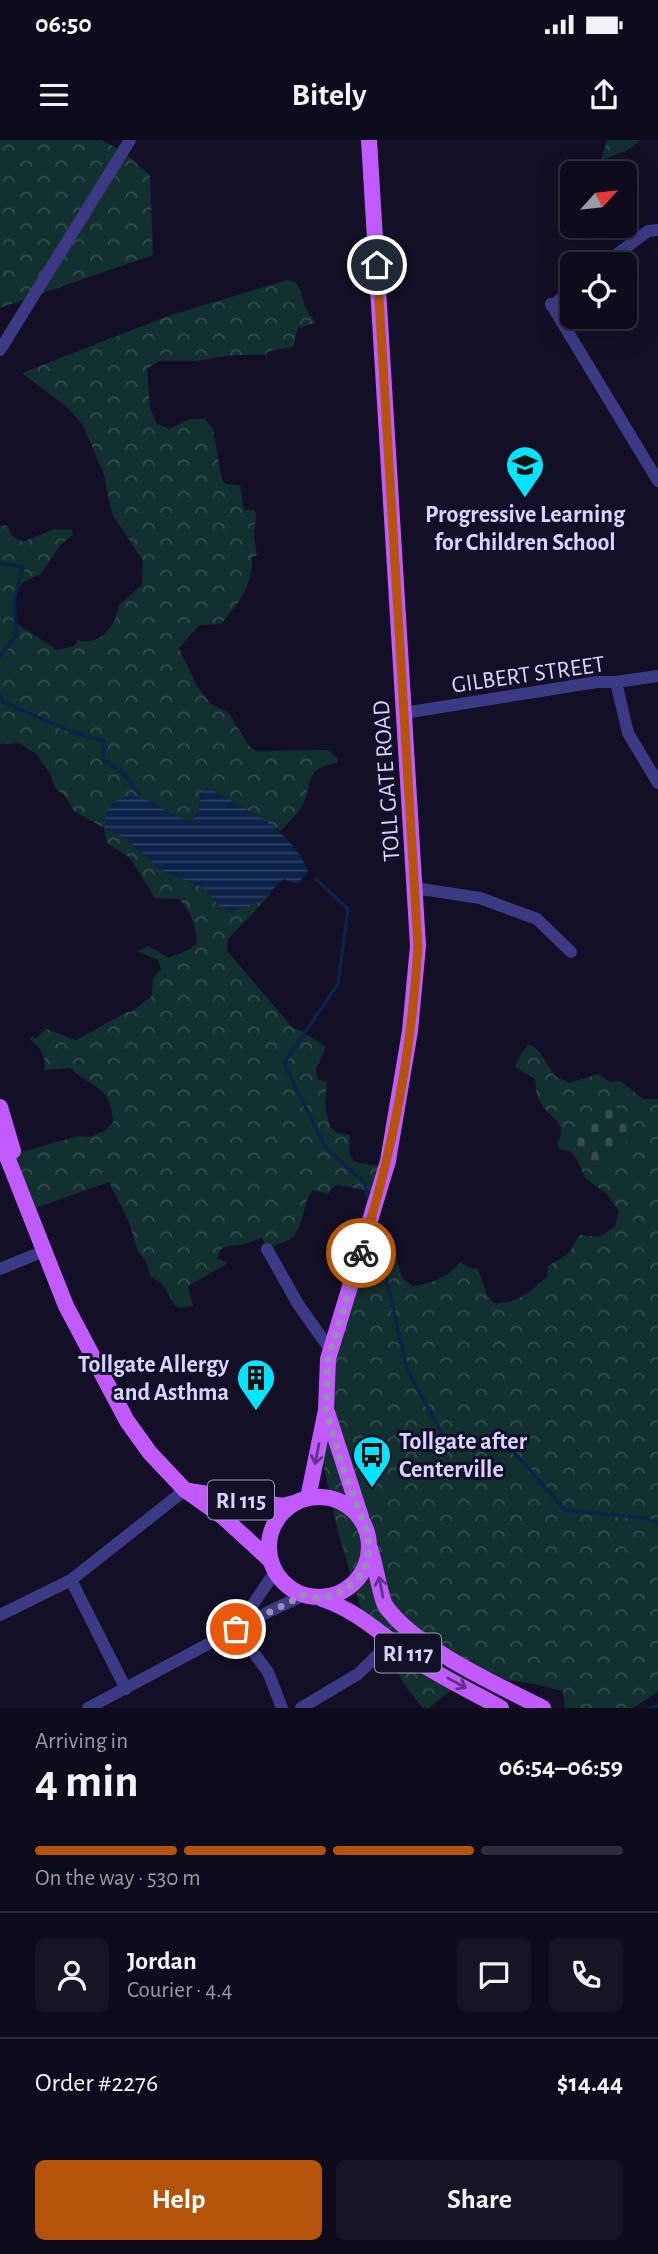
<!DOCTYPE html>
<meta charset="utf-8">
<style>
body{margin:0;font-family:"Alegreya Sans",sans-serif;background:#171425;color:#f1f3f6;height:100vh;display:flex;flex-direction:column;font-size:26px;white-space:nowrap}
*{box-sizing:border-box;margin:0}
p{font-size:23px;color:#9b9ba3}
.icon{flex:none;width:38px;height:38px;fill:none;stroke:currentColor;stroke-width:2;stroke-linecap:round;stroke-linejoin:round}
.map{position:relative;height:1568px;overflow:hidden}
.sheet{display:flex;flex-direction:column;background:#0e0b1c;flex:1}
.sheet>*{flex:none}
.needle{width:46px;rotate:63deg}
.fabs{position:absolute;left:560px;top:21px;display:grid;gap:14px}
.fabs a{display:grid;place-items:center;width:77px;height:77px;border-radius:10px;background:#0e0b1c;box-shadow:0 7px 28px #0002,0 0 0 2px #2e2b3b;font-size:35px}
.pin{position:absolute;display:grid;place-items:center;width:60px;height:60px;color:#fff;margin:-30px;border:4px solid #fff;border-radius:50%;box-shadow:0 2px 7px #0007}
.courier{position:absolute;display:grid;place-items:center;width:70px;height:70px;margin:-35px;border:5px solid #b45309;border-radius:50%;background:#fff;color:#222;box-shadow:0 2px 9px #0007}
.overview em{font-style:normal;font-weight:700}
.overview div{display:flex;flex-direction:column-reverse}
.overview{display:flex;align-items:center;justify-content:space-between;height:119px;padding:0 35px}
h1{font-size:46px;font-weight:700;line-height:52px}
.bar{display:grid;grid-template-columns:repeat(4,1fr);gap:10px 7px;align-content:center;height:84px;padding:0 35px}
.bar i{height:9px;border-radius:5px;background:#2e2b3b}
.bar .current{background:#b45309}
.bar p{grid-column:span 4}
.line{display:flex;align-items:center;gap:18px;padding:0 35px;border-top:2px solid #2e2b3b}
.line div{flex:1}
.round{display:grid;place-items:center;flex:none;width:74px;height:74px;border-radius:10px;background:#171425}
.cta{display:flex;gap:14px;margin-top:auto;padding:14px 35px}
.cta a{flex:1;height:80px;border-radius:10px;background:#b45309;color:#fff;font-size:28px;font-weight:700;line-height:80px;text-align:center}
.cta a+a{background:#171425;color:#f1f3f6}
.status{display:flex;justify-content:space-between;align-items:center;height:49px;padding:0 35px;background:#0e0b1c;direction:ltr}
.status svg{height:19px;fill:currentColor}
header{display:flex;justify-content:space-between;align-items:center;height:91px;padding:0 35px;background:#0e0b1c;font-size:32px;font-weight:700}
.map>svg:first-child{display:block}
</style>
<div class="status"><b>06:50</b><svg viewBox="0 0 49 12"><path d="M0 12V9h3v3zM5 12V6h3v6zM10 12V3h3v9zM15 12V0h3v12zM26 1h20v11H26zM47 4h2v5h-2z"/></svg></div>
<header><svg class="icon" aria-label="menu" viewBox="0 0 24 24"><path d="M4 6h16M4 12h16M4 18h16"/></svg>Bitely<svg class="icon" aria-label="share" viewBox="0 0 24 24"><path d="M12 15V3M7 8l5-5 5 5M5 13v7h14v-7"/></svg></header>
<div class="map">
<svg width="658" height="1568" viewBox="0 0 658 1568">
<defs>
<pattern id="forest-crowns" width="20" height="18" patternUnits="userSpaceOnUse" patternTransform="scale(1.75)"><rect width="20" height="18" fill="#12302f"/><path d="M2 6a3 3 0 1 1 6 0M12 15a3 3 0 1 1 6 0" fill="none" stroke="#344d4e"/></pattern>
<pattern id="cemetery-stones" width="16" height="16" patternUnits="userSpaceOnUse" patternTransform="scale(1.75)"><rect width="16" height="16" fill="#12302f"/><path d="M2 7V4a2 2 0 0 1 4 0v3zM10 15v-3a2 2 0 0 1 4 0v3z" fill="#344d4e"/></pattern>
<pattern id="water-rules" width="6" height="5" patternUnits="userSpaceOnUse" patternTransform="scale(1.75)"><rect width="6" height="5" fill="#0c2248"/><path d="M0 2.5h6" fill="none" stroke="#2f4163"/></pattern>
</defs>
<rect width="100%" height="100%" fill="#130f26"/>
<path fill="url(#forest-crowns)" d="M0,0H102L122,11L150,35L153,115L0,168Z
M607,0H641L626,11L601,20Z
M287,140C303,141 300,156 306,168C308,173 312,178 316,183L298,188L293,207L269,211L265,215H235L194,221H159L147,229L150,268L157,284L169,289L190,279H205L213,289L222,340L226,344L240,345L244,370H254L256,374L254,397L257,415L252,418C254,444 237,466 221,484L199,485L179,508L197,546L211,564L229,573L249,606L256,611L328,610L338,619L336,623C301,629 315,647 300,669C296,676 287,683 281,691L207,647L201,653L199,671L191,681L180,680L148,660L108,675L125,698L161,730L204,748L220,767L271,750L269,756L228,799L227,811L294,889H298L326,907L316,928L318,940L327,941L325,966L330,987L336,992L350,995L349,1014L355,1022L387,1027L379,1053L338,1045L332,1048L328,1054L313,1050C302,1063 305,1084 293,1097C287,1102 274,1105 267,1109L262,1098C255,1099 251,1102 244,1104C235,1107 232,1103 221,1109L217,1118L228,1123L188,1146L193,1166L179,1168L175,1165L162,1144L150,1136L146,1121L138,1112L128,1080L109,1042L30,1070L15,1019V1014L78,996L90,997L106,990L113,982C110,944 94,950 70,928L44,930C47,917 40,906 29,899L33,896L35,899L46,889L76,900L127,872H131L152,856L153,838L161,829L158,820L137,811L149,806L168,818L190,809L196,804C198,787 190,771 179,759L155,758L130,718L107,703L104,688L74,671L65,656L55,648L50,633L36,614L19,603L0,604V386L7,385L12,396L23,402L54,389H72L73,395L61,404L40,435C14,442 10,459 16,483L57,510L74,506L78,500C101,507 116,485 119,465L142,445L143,421L112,374L104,335L83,285L67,267L22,233L168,176Z
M529,904L539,911L555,936L570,943L598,934L610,942L620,941L643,959H658V1552L633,1568H565L563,1551C540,1545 493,1534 470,1541C454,1547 442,1557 429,1568H423L406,1547L362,1472L338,1392L322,1319L319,1278L364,1109L396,1118L403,1139L413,1146C431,1144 449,1137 460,1122L470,1128L478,1129L487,1155L494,1163C516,1165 530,1151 547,1137L548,1126L569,1113L579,1095L600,1097L615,1086L619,1071L607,1054L585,1038L577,1019L570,1011L560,1010L557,1004C570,982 549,979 540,962C536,956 536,946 535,939L515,927L520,915Z"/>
<path fill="url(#cemetery-stones)" d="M607,957L638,991L594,1034L562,1001Z"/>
<path fill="url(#water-rules)" d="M207,647C246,670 292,688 308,732L298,743H293L284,739L259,762L230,772L220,767L204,748L161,730L125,698L104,688C106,683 106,676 107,672C108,668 111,666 114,663C138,641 166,678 191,681L199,671L201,653Z"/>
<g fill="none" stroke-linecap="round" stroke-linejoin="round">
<path stroke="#0c2248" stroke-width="3.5" d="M0,423L23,427L14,462L16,496L0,517
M0,555L3,562L72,592L104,601L103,619L124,634L139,654
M316,739L348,769L338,844L284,923L325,1007L364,1042L369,1063
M375,1088L407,1230L448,1304L513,1311L565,1370L645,1378L658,1384
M649,1568L658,1566"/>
<path stroke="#3d3a85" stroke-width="12" d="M604,124L648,91L658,90
M551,164L658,341
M552,166L572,150
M0,210L130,0
M616,542L628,593L658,643
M404,573L597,542H616L658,536
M415,748L480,758L537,779L571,812
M267,1109L298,1164L331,1211
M0,1129L44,1111
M71,1440L126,1549
M0,1475L71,1440L185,1350
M238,1486L275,1432
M236,1489L268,1532L282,1568
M88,1568L270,1471L304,1455
M301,1568L358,1534L392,1501"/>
<path stroke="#c25bff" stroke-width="16" d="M0,967L13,1011
M0,999L66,1166L127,1281L150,1313L185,1350L223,1377L270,1420
M327,1272L361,1377
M189,1351L283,1366L294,1363
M269 1407a50 50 0 1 1 100 0a50 50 0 1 1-100 0Z
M308,1358L326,1270L328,1219L388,1021L410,891L418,806L369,0
M370,1408C374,1419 381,1458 385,1465C412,1506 499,1546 543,1568
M322,1459C362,1472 390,1503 425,1526C449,1541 476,1554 501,1568"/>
</g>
<defs><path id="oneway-shaft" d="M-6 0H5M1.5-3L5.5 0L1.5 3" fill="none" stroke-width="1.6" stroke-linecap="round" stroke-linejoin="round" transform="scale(1.75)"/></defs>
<g stroke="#623188">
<use href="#oneway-shaft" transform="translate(317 1314) rotate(101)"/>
<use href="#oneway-shaft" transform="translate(381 1447) rotate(-101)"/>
<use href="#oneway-shaft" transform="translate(457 1543) rotate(29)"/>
</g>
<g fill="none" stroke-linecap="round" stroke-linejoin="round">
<path stroke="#948fb3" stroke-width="7" stroke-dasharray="0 12.6" d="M236,1489L304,1455L316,1458L333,1456L348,1448L360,1436L368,1421L369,1404L365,1386L342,1325L326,1270L328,1219L361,1113"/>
<path stroke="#b45309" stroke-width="9" d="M361,1113C392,1014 412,910 418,806L377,125"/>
</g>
<defs>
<symbol id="school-pin" viewBox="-11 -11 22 30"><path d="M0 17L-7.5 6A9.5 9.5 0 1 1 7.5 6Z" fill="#00e5ff" stroke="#130f26"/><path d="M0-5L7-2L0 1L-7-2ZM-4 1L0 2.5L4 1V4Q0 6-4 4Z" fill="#111"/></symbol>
<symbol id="building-pin" viewBox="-11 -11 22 30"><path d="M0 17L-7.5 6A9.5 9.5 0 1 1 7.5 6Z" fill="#00e5ff" stroke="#130f26"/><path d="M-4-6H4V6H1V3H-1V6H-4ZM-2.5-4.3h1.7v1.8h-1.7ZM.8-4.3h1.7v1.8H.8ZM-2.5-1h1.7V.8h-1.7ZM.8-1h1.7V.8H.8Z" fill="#111"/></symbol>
<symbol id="bus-pin" viewBox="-11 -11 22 30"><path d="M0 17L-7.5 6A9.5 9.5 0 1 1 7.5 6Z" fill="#00e5ff" stroke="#130f26"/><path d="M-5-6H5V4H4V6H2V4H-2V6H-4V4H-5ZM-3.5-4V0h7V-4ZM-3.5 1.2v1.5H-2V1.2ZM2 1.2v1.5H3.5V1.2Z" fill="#111"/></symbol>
</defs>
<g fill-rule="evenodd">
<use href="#school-pin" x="503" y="303" width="44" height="60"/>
<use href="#building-pin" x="234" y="1216" width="44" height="60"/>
<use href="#bus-pin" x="350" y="1293" width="44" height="60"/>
</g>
<g text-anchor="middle" stroke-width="6" stroke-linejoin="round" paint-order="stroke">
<g fill="#130f26" stroke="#9e99be" stroke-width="2">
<rect x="208" y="1340.5" width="66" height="39" rx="5"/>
<rect x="375" y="1493.5" width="66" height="39" rx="5"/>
</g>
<g font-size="23" font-weight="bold" fill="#d9d4ff">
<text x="241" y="1368">RI 115</text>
<text x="408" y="1521">RI 117</text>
</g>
<g font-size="24" font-weight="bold" fill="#d9d4ff" stroke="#130f26">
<text x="525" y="382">Progressive Learning<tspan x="525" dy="28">for Children School</tspan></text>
<text x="229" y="1232" text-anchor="end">Tollgate Allergy<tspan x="229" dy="28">and Asthma</tspan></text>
<text x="399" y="1309" text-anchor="start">Tollgate after<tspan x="399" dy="28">Centerville</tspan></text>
</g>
<g font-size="24" fill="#d9d4ff" stroke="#130f26">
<text transform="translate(528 534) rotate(-8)" y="8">GILBERT STREET</text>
<text transform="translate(386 641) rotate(-94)" y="8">TOLL GATE ROAD</text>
</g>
</g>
</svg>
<div class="fabs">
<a><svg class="needle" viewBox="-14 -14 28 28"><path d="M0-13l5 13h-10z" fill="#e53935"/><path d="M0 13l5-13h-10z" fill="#9b9ba3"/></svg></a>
<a><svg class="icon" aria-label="locate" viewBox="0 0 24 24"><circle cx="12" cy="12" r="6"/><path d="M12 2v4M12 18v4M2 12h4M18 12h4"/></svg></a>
</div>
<div class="pin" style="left:236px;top:1489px;background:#ea580c"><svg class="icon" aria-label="bag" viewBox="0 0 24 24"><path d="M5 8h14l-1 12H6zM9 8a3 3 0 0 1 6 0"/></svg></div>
<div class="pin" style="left:377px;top:125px;background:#1f2937"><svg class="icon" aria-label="home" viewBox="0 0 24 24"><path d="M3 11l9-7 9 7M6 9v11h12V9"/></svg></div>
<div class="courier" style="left:361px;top:1113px"><svg class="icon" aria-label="bike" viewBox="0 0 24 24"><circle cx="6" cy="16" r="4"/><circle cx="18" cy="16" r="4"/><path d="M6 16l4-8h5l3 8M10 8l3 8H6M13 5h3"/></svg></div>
</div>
<section class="sheet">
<div class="overview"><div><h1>4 min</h1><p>Arriving in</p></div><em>06:54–06:59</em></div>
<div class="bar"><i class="current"></i><i class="current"></i><i class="current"></i><i></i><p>On the way · 530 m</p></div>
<div class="line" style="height:126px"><a class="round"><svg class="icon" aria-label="person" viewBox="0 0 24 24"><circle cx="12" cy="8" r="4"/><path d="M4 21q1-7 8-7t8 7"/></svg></a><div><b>Jordan</b><p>Courier · 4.4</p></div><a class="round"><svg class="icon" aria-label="chat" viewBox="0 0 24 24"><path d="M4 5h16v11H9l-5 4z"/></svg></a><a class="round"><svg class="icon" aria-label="phone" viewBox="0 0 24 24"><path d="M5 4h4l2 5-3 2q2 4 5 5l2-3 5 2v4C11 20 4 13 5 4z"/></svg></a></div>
<div class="line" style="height:91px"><div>Order #2276</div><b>$14.44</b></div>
<div class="cta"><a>Help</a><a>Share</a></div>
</section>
